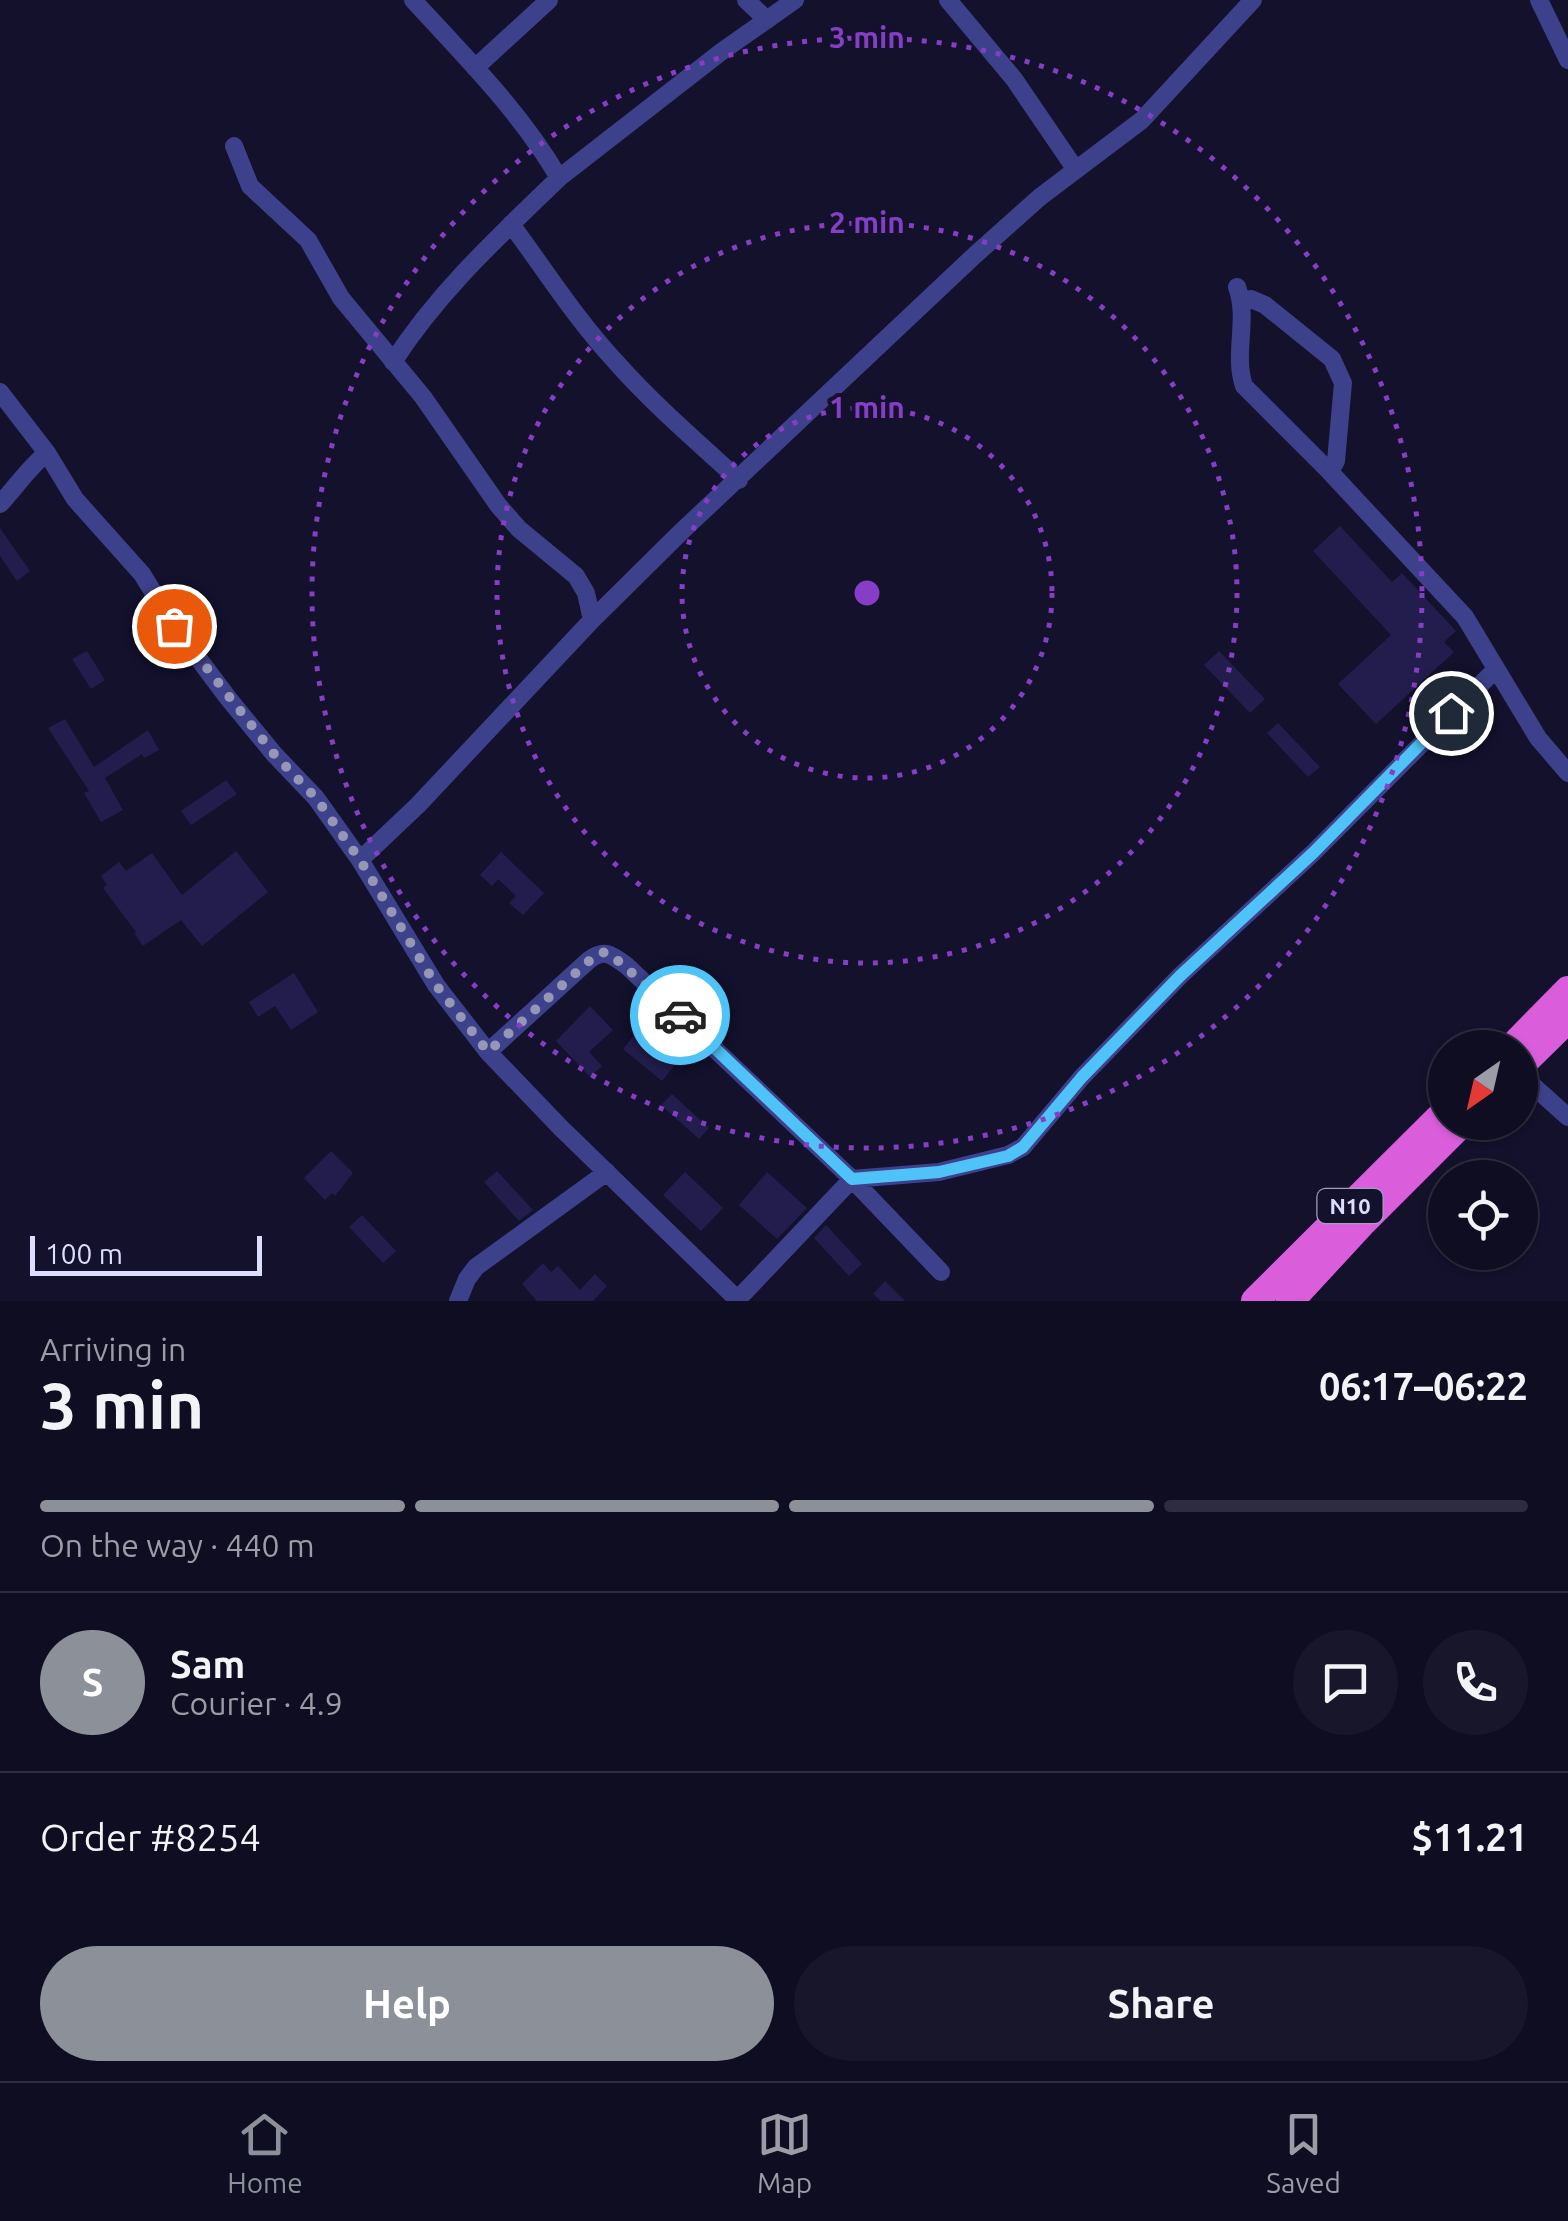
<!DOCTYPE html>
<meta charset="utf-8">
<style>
body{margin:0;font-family:Ubuntu,sans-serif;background:#17162a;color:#f1f3f6;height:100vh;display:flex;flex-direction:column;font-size:38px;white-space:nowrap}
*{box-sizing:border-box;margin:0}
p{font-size:32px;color:#9b9ca5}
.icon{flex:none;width:55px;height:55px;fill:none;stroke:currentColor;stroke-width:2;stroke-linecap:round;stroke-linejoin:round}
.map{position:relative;height:1301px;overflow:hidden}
.panel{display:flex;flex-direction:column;background:#0e0d21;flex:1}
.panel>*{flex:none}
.needle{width:65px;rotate:214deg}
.fabs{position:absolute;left:1428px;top:1030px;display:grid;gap:20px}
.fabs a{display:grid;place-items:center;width:110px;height:110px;border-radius:50%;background:#0e0d21;box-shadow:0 2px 8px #0004,0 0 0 2px #2e2d3f;font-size:50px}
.scale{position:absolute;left:30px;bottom:25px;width:232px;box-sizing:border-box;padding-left:10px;border:5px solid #ddf;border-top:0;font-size:28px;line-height:35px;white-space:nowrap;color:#ddf;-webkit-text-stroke:8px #13112c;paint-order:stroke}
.pin{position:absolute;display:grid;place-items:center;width:85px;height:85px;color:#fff;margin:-42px;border:5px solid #fff;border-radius:50%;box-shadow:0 2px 10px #0007}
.courier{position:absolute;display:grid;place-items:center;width:100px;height:100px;margin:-50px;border:8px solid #4fc3f7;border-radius:50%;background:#fff;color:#222;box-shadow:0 2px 12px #0007}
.headline em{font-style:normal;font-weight:600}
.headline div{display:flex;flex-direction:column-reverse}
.headline{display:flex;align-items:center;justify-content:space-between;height:170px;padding:0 40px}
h1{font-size:65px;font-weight:600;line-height:75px}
.bar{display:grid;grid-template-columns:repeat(4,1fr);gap:15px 10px;align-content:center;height:120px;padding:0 40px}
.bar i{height:12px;border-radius:8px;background:#2e2d3f}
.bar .on{background:#8c9099}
.bar p{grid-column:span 4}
.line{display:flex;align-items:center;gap:25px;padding:0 40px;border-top:2px solid #2e2d3f}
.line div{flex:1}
.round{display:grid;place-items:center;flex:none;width:105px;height:105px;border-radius:52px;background:#17162a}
.primary-button{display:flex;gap:20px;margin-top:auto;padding:20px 40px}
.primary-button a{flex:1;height:115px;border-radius:60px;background:#8c9099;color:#fff;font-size:40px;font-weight:600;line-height:115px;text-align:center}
.primary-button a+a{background:#17162a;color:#f1f3f6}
.dock{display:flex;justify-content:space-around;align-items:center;height:140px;border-top:2px solid #2e2d3f;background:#0e0d21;font-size:28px;color:#9b9ca5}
.dock a{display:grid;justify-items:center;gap:5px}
.dock .on{color:#8c9099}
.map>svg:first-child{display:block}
</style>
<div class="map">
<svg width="1568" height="1301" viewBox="0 0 1568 1301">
<rect width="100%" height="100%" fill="#13112c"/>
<path fill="#231d4d" d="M1340,526L1392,582L1402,573L1456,631L1444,642L1454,652L1376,724L1338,684L1391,635L1313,551Z
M0,528L30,571L17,581L0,556Z
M87,651L105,680L91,689L72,659Z
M1219,651L1265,699L1250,713L1204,665Z
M65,719L94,767L148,730L159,750L144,758L142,754L105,778L123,810L101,822L84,793L89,791L48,728Z
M1278,723L1320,767L1308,777L1267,733Z
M226,780L237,794L191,825L181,811Z
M236,851L268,892L202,946L181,920L143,946L134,933L136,932L103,888L107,885L101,876L119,862L126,871L152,853L182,895Z
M501,852L544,893L523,915L509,903L516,896L498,879L492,886L480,875Z
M294,973L318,1012L291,1030L275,1006L258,1017L249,1002Z
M590,1006L613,1030L589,1052L602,1066L590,1077L556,1041Z
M644,1023L683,1055L662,1081L623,1049Z
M672,1094L709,1128L699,1139L661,1105Z
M331,1151L353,1173L335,1196L332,1193L325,1200L304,1178Z
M497,1171L533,1210L519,1221L484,1182Z
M685,1172L723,1208L701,1231L663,1195Z
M767,1172L807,1208L777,1239L739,1205Z
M362,1215L396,1251L383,1263L349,1227Z
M826,1225L862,1264L849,1276L814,1238Z
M543,1263L551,1272L558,1266L580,1290L595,1274L607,1286L593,1301H537L522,1284Z
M885,1281L905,1301H881L873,1294Z"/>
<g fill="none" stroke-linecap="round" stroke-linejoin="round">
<path stroke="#3d418b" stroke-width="18" d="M746,0L767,20
M948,0L1014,79L1076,170
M1539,0L1568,60
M475,68L549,0
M234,146L250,186L308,240L341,298L423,397L498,505L519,529L576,576L586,593L592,620
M559,178L721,52L795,0
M511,224C545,270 576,319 615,361C653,404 696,441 739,480
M1237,287C1249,319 1233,354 1244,386L1330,472L1465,617L1538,738L1568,773
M1243,302L1251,299L1265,305L1332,359L1343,383L1336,461L1330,472
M393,362C439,291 499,236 559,178C521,112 464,56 413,0
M0,392L47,453L75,499L142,574L174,626L228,698L274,754L316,798L360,860
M0,504C16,487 29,467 47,453
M488,1052L589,960C605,948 612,955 627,966L852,1179L941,1272
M1520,1074L1568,1117
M738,1299L852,1179L939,1172L1008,1155L1023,1147L1082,1077L1180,976L1313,853L1496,669
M458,1301L467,1279L476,1267L607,1172
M739,1301L561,1128L488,1052L436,985L360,860L418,805L592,620L682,531L975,255L1040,197L1142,120L1253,0"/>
<path stroke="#da5edc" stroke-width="28" d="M1511,1048L1568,990
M1520,1066L1568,1019
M1255,1301L1445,1112
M1290,1301L1363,1222L1463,1122"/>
</g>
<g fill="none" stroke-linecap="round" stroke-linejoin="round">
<path stroke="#9696b5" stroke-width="10" stroke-dasharray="0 18" d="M174,626L274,754L316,798L360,860L436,985L488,1052L598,953L608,952L680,1015"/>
<path stroke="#4fc3f7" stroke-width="12" d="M680,1015L852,1179L939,1172L1008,1156L1023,1147L1082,1077L1180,976L1313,853L1451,713"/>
</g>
<g fill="none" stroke="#853ec5" stroke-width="5" stroke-dasharray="5 10">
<circle cx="867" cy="593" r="185"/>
<circle cx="867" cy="593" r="370"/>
<circle cx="867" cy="593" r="555"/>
</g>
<g text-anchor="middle" stroke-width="8" stroke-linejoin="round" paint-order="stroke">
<rect fill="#13112c" stroke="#a0a0c0" stroke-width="2.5" x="1317.5" y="1189" width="65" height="34" rx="8"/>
<g font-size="22" font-weight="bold" fill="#ddf">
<text x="1350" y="1214">N10</text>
</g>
</g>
<circle cx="867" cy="593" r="15" fill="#853ec5" stroke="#13112c" stroke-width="5"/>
<g font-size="30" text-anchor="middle" font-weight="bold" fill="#853ec5" stroke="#13112c" stroke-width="8" stroke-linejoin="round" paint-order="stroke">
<text x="867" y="48">3 min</text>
<text x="867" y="233">2 min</text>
<text x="867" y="418">1 min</text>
</g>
</svg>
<div class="fabs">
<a><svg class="needle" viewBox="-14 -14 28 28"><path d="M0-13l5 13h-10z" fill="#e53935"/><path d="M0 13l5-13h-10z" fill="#9b9ca5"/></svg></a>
<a><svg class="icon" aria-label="locate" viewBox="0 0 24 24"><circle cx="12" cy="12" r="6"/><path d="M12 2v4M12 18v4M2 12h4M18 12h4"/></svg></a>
</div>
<div class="scale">100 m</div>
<div class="pin" style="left:174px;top:626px;background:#ea580c"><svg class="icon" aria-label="bag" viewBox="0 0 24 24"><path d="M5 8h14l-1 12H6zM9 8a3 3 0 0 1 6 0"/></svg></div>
<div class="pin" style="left:1451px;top:713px;background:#1f2937"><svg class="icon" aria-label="home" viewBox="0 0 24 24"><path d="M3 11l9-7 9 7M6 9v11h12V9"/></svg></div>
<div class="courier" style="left:680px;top:1015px"><svg class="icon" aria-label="car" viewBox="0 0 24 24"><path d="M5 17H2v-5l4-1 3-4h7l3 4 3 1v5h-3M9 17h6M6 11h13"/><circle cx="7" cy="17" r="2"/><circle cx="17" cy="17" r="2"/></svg></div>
</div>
<section class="panel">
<div class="headline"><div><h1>3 min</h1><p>Arriving in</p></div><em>06:17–06:22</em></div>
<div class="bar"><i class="on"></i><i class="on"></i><i class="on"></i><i></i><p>On the way · 440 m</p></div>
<div class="line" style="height:180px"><b class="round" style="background:#8c9099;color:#fff">S</b><div><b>Sam</b><p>Courier · 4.9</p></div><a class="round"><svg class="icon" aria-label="chat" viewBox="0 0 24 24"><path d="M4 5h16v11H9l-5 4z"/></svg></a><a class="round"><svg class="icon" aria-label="phone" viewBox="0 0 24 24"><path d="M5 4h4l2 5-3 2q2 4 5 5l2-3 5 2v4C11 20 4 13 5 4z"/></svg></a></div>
<div class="line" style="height:130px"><div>Order #8254</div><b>$11.21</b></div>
<div class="primary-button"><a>Help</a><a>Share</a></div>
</section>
<nav class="dock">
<a class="on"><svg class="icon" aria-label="home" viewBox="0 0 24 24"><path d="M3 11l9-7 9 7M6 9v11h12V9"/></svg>Home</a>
<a><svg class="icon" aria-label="map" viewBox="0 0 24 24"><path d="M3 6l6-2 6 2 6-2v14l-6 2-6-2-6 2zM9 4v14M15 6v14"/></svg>Map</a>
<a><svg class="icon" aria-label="saved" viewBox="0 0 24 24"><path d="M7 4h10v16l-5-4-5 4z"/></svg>Saved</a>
</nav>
